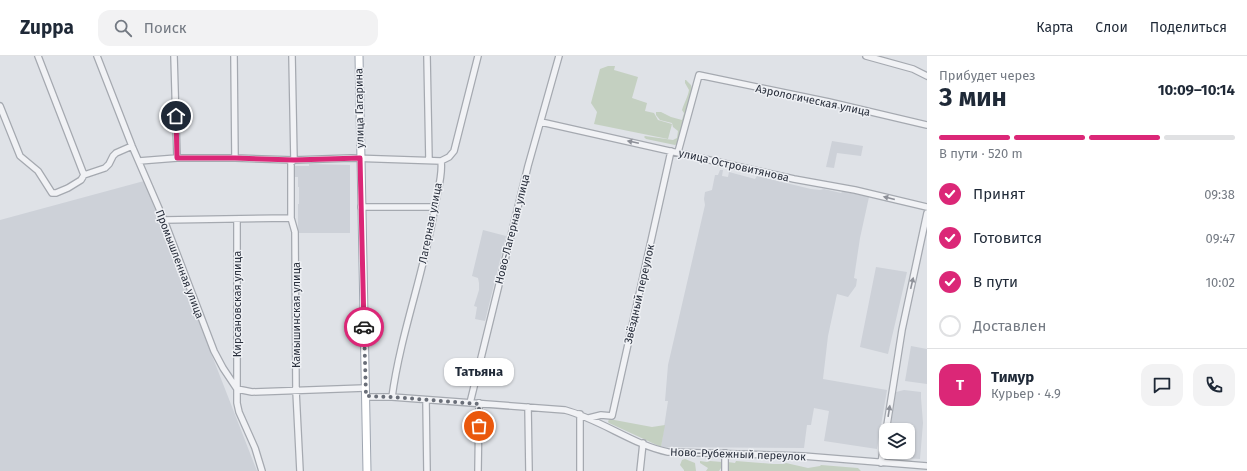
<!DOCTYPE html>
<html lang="ru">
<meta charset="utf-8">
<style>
body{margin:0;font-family:"Fira Sans",sans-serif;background:#f2f2f3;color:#1f2937;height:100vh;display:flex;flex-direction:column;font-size:15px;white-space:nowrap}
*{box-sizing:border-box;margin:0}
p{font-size:13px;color:#747a83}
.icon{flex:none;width:22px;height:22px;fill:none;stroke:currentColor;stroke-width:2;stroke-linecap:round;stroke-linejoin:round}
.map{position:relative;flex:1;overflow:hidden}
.side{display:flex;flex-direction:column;background:#fff;width:320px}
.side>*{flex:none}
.controls{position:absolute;left:879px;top:367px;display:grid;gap:8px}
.controls a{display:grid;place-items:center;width:36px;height:36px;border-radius:8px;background:#fff;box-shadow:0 1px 3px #0004;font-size:20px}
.pin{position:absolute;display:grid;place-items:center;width:34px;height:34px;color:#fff;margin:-17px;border:2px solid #fff;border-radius:50%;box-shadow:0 1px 4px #0007}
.courier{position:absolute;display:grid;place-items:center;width:40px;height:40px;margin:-20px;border:3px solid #db2777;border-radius:50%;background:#fff;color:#222;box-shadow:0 1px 5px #0007}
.bubble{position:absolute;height:28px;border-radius:12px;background:#fff;box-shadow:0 1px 3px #0004;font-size:13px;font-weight:700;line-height:28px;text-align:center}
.head em{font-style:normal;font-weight:700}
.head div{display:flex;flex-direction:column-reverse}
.head{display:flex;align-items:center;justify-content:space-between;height:68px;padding:0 12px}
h1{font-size:26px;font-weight:700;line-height:30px}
.bar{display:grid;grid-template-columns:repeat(4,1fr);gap:6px 4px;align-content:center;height:48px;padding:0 12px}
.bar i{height:5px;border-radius:3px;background:#e0e1e3}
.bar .on{background:#db2777}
.bar p{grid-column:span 4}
.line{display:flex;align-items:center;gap:10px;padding:0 12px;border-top:1px solid #e0e1e3}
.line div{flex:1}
.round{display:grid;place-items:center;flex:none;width:42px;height:42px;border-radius:12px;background:#f2f2f3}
ol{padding:0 12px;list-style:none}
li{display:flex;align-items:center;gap:12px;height:44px}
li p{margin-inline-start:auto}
li .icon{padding:4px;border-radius:50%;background:#db2777;color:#fff;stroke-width:4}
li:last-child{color:#747a83}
li i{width:22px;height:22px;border:2px solid #e0e1e3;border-radius:50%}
header{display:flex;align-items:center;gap:24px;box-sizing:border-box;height:56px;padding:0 20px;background:#fff;border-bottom:1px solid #e0e1e3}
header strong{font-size:19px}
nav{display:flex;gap:22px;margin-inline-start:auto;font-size:14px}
.search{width:280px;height:36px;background:#f2f2f3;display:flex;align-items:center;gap:10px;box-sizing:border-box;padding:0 14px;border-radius:12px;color:#747a83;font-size:15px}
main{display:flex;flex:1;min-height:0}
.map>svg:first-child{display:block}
</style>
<header>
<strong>Zuppa</strong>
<div class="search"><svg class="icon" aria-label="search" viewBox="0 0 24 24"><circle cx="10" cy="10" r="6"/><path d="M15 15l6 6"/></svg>Поиск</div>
<nav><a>Карта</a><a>Слои</a><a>Поделиться</a></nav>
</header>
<main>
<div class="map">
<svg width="927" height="415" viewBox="0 0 927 415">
<rect width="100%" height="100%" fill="#dfe2e7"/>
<path fill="#cdd1d8" d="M832,85L863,90L861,100L837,97L834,112L826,111Z
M309,108L350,109V177H298V148H299V131H298V121H295V110H309Z
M720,114H723L722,120L728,121L729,116L755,123L757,120L811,133L820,134L824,133L841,137L843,135L869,141L860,182L854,222L857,223L856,230L848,241L837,238L828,280L823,323L887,334L877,393L824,385L829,355L814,352L811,369H807L804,392L661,391L668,345H665L668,309L705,149L704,143L705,136L712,134L715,119H718Z
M144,125L257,415H0V164Z
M483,174L506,180L485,265L475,263L477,251L474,250L479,234V227L478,222L472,220Z
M876,211L907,216L888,298L860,291Z
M911,290L927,293V328L905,325Z
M904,334L921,336V342L923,367L920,403L886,401L887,396H908V374H890L896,336Z"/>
<path fill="#c4d0c1" d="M608,10H615L614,14L638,21L632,42L647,47L645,55L654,57L658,64L672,68L668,83L594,68L597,56L591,47L600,13Z
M685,24H686L691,29L692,33L677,88L675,89L646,83L644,81L645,80L673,84L677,82L678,75L673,71L672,67L660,64L656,59V56H661L671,61L682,64L684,57L682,54C684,47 688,41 689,34L685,27Z
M609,363L652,371L665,369L661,391L609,367L608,366Z
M685,403L695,407L696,415H684V414L680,409L682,404Z
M700,405L707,406L710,405L722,406L721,412L719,415H706L708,412L700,407Z
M736,405L773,408H784L786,407L808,412L820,410L821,409L858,412L861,415H728V406L735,407Z"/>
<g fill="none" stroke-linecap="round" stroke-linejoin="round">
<defs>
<path id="minor" d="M38,0L84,119
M97,0L132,90L164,164L214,295L223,312L237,333V347L239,356L255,392L262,415
M174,0L177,102
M234,0L235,102
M292,0L294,104L291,107V162L295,176L296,335L300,415
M427,0L429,104
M866,0L913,13L927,20
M0,50L20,100L38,115L52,137H56L68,132L81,124L84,119L105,112L109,108L113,100L116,97L132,90
M541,66L794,123L855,134L927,151
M678,96L699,19L829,46L927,69
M139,105L177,102H235L294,104L351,102L441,105
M361,151H435
M237,163V333L252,336L365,332
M164,164L291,162
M366,341H392L565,354C602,364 633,389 668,396L803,400L927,410
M392,341C401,275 425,215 435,150C437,136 443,120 441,105L449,101L454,95L478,0
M426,344L427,415
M470,347L528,110L559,0
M528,351L529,415
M589,362L601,359L612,360L671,95
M881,407L902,274L927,157
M478,415L479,347
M580,415V358
M640,415L643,387
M725,415V397"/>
<path id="major" d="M359,0L367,415"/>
</defs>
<use href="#minor" stroke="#a5a9b0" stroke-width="8"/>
<use href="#major" stroke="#9fa6b1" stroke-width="9"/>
<use href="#minor" stroke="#f1f2f5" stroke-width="5.5"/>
<use href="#major" stroke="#fff" stroke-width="7"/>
</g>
<defs><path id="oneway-solid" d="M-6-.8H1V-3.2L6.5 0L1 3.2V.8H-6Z"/></defs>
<g fill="#8d9098">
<use href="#oneway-solid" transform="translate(633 86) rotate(-168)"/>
<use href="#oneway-solid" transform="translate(889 142) rotate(-166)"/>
<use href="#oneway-solid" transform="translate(912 227) rotate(-77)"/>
<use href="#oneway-solid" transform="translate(889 355) rotate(-81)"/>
</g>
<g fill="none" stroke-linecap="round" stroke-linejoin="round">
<path stroke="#696e78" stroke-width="4" stroke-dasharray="0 7.2" d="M364,271L366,340L392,341L479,348V370"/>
<path stroke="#db2777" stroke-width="5" d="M176,60L177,102H235L294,104L360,102L364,271"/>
</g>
<g text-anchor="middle" stroke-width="3" stroke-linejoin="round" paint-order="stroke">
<g font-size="11" fill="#292f3c" stroke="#eef0f4">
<text transform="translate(813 44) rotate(12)" y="4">Аэрологическая улица</text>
<text transform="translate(359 52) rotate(-91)" y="4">улица Гагарина</text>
<text transform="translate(734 109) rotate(13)" y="4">улица Островитянова</text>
<text transform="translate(430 167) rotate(-79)" y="4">Лагерная улица</text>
<text transform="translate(512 173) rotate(-76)" y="4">Ново-Лагерная улица</text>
<text transform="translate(180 208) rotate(69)" y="4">Промышленная улица</text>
<text transform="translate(639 238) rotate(-77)" y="4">Звёздный переулок</text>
<text transform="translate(237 248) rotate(-90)" y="4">Кирсановская улица</text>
<text transform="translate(296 259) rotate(-90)" y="4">Камышинская улица</text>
<text transform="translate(738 398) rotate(2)" y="4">Ново-Рубежный переулок</text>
</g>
</g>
</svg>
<div class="controls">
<a><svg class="icon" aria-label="layers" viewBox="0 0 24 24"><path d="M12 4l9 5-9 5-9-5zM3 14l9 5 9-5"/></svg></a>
</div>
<div class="pin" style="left:479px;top:370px;background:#ea580c"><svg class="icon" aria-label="bag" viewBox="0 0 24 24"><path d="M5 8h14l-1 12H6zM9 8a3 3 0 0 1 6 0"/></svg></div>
<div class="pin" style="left:176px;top:60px;background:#1f2937"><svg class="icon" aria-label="home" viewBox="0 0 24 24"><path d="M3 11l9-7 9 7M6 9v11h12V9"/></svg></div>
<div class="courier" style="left:364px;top:271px"><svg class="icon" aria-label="car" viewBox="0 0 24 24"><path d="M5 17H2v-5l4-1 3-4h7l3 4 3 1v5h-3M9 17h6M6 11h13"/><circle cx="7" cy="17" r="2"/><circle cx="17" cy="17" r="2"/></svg></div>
<div class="bubble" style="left:444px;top:302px;width:70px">Татьяна</div>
</div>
<section class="side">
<div class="head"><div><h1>3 мин</h1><p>Прибудет через</p></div><em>10:09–10:14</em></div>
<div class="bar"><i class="on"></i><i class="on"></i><i class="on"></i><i></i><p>В пути · 520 m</p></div>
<ol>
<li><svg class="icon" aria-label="check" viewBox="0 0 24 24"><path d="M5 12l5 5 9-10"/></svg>Принят<p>09:38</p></li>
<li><svg class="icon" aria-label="check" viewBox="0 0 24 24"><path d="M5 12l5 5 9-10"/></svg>Готовится<p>09:47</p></li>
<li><svg class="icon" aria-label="check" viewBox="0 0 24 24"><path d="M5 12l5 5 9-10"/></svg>В пути<p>10:02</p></li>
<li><i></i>Доставлен</li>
</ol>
<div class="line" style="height:72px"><b class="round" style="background:#db2777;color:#fff">Т</b><div><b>Тимур</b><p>Курьер · 4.9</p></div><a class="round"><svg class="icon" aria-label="chat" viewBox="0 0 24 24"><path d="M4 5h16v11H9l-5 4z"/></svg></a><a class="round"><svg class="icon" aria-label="phone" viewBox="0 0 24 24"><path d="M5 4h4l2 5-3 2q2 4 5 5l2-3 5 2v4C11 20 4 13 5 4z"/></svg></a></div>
</section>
</main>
